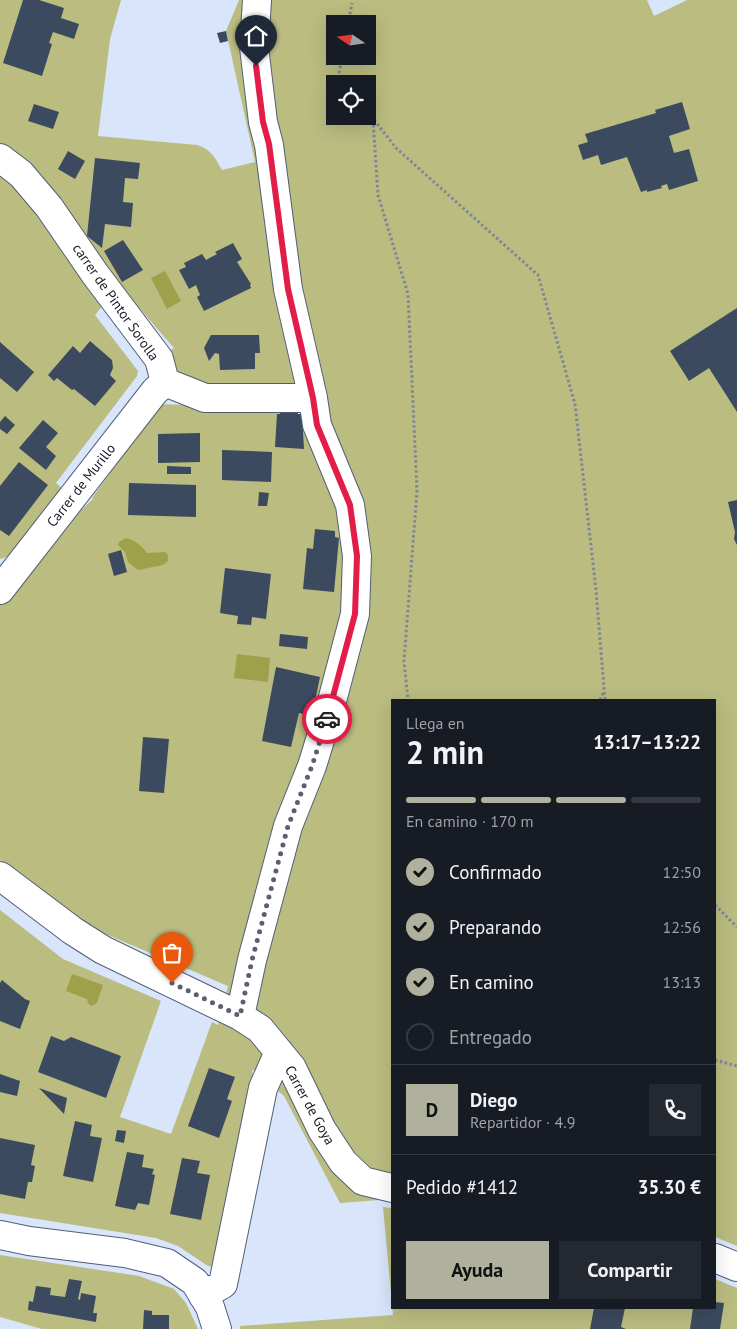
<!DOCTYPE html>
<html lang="es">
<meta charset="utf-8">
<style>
body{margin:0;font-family:"PT Sans",sans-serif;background:#242831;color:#f1f3f6;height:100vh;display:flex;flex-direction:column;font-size:19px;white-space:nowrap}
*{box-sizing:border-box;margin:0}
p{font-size:16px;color:#9ea1a6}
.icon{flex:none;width:28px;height:28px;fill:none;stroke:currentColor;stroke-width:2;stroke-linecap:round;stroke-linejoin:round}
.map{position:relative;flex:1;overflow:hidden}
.panel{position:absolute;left:391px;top:699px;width:325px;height:610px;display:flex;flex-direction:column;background:#171b24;border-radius:0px;box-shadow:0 5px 20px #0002}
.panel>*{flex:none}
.needle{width:32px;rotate:283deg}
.controls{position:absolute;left:326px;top:15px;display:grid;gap:10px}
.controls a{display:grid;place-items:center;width:50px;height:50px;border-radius:0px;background:#171b24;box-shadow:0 5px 20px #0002;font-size:25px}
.pin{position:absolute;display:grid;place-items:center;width:42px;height:42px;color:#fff;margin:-51px -21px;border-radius:50% 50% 50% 0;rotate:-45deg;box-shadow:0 0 5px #0007}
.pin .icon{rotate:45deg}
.courier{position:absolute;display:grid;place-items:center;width:50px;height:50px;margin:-25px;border:4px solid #e11d48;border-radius:50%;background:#fff;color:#222;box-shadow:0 1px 6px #0007}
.head em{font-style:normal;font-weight:600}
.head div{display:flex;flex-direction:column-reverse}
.head{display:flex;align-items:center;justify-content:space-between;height:85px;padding:0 15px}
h1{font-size:32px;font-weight:600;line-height:38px}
.bar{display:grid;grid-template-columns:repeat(4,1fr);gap:8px 5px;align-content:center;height:60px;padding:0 15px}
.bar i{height:6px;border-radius:4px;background:#363941}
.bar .on{background:#b0b19c}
.bar p{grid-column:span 4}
.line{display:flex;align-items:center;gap:12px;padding:0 15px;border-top:1px solid #363941}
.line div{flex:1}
.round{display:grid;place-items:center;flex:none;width:52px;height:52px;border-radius:0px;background:#242831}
ol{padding:0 15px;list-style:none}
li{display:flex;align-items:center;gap:15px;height:55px}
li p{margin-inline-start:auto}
li .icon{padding:5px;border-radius:50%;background:#b0b19c;color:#111;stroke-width:4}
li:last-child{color:#9ea1a6}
li i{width:28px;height:28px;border:2px solid #363941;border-radius:50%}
.primary-button{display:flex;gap:10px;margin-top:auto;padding:10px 15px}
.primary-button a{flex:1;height:58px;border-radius:0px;background:#b0b19c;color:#111;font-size:20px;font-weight:600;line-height:58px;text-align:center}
.primary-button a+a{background:#242831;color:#f1f3f6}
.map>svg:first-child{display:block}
</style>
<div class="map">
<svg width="737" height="1329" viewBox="0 0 737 1329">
<rect width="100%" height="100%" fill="#d8e5fa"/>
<path fill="#babc80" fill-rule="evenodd" d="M0,0H121L110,39L98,136L197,145C211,149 215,158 222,170L255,162L226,31L239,0H647L654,16L687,0H737V1246L715,1237V700H392V1199L340,1203L284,1096L252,1069L253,1079L213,1267L208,1266L178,1246L156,1238L0,1213V910L63,959L161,1001L120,1117L171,1134L212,1022L218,1025L228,986L82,924L0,860V604L73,507L82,509L93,499L92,498L110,473L101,471L151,404L279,407V414L280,411L298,412V414H302L292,383L289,388H194L163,355L174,348L0,148ZM335,24H368V56H335ZM335,84H368V116H335Z
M0,174L35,203L104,304L95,315L138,371L137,376L56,483L65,491L14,555L0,559Z
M383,1207L392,1208V1308H715V1279L737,1288V1329H240V1326L393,1315Z
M0,1255L139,1276L174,1289L186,1303L198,1329H42L0,1317Z"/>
<path fill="#9ea14a" d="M165,271L181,301L167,309L151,278Z
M126,538C135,540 142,546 147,553L165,552L168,555V561L163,565L138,570L128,562L125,552L118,545L119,542Z
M237,654L270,658L268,682L234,678Z
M72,974L103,985L97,1003L91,1006L88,1003L87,999L66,991Z"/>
<path fill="#3c4a5f" d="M23,0H39L64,8L61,18L79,24L74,39L53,32L49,43L52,44L42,76L3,63Z
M226,31L228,41L220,43L217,33Z
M682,102L690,129L669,136L674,153L689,149L698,181L669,190L667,184L661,186L662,188L647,192V190L641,192L627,157L601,165L598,155L583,160L578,145L588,142L585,134L656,113L655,110Z
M34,104L59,112L53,129L28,121Z
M68,151L85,161L75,179L58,169Z
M95,158L140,163L138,179L125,178L123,202L133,203L131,227L105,224L102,248L87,236Z
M123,240L143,270L122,282L104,251Z
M233,243L242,259L237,262L251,284L250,285L251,288L204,311L197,297L200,295L196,285L189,289L179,270L186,267L184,263L202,254L206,260L217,254L215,252Z
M737,308V412L709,368L689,381L670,351Z
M211,335H259L260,353H255V369L220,370L219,354L215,353L209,361L204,348Z
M90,341L112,360L113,368L110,375L116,381L95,406L74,389L72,390L57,378L54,381L48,375L73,346L80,353Z
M0,342L34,372L17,392L0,378Z
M280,411L298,412V414H302L304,449L275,447L277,414H280Z
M5,416L15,425L7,434L0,429V422Z
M43,420L58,433L46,447L56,456L46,470L19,448Z
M200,433V462L158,463V434Z
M222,450L272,452L271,482L222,480Z
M19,462L48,485L9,536L0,530V486Z
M167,466L191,467V474H167Z
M129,483L196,485V517L128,515Z
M259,492L269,493L267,506H258Z
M737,500V545L734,539L735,532L728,502Z
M315,529L335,531V537L339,538L334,592L303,589L307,548L313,549Z
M121,550L127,572L114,576L108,554Z
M225,568L271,574L266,619L252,617L251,625L237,624L238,616L220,613Z
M280,634L308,637L307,649L279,646Z
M276,667L320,677L312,716L299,713L291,747L262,741Z
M143,737L169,739L164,793L139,791Z
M2,980L25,999L30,1001L20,1029L0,1021V983Z
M51,1036L64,1041L71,1037L121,1056L106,1098L38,1072Z
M209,1068L235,1077L227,1099L232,1101L219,1138L188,1126Z
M0,1074L20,1081L17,1096L0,1092Z
M39,1088L67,1098L64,1114Z
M75,1121L92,1125L90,1136L102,1138L93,1182L63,1176Z
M117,1130L126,1131L124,1143L115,1141Z
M0,1138L35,1145L31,1165L35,1166L32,1182H28L25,1199L0,1194Z
M127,1152L144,1155L142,1167L154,1169L152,1174L155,1175L149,1205L138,1203L135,1210L115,1206Z
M182,1158L200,1161L197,1173L210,1175L201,1220L170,1214Z
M69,1279L82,1281L78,1299L80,1300L81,1293L96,1296L93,1313H97L96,1322L28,1310L29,1301L33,1302L36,1286L51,1288L50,1295L65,1297Z
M715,1302L724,1303L720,1329H690L693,1308H715Z
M594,1308H625L621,1327L626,1329H590Z
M144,1310L152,1311V1315H169V1329H143Z"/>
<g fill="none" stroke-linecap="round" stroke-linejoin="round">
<defs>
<path id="minor" d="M0,158L21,174L49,207L95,274L159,359L165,382L205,398H313
M0,590L155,391L165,382
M0,876L73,931L103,950L240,1016L260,1029L292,1068L322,1130L343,1162L363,1181L392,1188
M240,1016L252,960L288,826L312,766L332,701L355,614L357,556L350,505L317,425L313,398L288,289L269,145L263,122L254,47L257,0
M0,1235L29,1241L125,1253L167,1263L195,1282L210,1307L217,1329
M715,1258L737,1267
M203,1296L223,1284L263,1088L279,1052"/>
</defs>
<use href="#minor" stroke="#515f76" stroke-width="30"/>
<path stroke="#7e8796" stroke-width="3" stroke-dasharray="2.5 2.5" stroke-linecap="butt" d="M348,24L352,3
M342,56L339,74L346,84
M368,112L396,148L538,275L575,404L596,590L605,700
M373,120L378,195L408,294L417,491L404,661L408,700
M600,700L604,691
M715,905L737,927
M715,1060L737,1066"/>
<use href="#minor" stroke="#fff" stroke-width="28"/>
</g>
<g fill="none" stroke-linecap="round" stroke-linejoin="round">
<path stroke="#59616e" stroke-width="5" stroke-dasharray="0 9" d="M172,983L240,1016L252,960L288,826L312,766L327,719"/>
<path stroke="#e11d48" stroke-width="6" d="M256,66L263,122L269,144L288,289L313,398L317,425L350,505L357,556L355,614L327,719"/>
</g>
<g text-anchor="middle" stroke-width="5" stroke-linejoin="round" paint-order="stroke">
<g font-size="14" fill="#151a23" stroke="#fff">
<text transform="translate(116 302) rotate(55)" y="5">carrer de Pintor Sorolla</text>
<text transform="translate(81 485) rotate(-52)" y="5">Carrer de Murillo</text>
<text transform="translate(310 1105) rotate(61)" y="5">Carrer de Goya</text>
</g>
</g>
</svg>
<div class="controls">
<a><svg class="needle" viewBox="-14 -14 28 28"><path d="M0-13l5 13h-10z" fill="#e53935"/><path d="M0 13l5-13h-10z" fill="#9ea1a6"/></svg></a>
<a><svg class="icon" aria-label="locate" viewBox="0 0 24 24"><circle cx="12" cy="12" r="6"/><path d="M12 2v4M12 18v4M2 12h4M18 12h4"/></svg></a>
</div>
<div class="pin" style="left:172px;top:983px;background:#ea580c"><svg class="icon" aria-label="bag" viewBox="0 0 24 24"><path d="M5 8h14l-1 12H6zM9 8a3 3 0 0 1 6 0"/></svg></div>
<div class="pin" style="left:256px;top:66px;background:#1f2937"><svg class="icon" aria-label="home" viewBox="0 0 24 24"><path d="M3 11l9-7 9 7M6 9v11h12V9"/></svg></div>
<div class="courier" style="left:327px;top:719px"><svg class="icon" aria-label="car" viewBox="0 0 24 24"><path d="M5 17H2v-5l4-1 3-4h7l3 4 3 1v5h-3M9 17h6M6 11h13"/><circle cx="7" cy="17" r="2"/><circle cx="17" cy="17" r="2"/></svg></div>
<section class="panel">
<div class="head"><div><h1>2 min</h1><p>Llega en</p></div><em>13:17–13:22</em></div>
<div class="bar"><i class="on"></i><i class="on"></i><i class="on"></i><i></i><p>En camino · 170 m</p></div>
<ol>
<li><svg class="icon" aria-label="check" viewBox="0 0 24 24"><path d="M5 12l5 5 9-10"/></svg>Confirmado<p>12:50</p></li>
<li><svg class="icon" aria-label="check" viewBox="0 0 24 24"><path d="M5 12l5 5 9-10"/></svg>Preparando<p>12:56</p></li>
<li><svg class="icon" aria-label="check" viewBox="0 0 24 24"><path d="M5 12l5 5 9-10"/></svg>En camino<p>13:13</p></li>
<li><i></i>Entregado</li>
</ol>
<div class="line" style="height:90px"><b class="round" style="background:#b0b19c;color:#111">D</b><div><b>Diego</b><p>Repartidor · 4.9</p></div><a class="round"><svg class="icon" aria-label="phone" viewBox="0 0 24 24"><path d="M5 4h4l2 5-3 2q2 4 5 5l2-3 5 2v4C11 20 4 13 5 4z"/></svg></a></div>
<div class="line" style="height:65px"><div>Pedido #1412</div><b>35.30 €</b></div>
<div class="primary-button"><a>Ayuda</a><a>Compartir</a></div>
</section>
</div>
